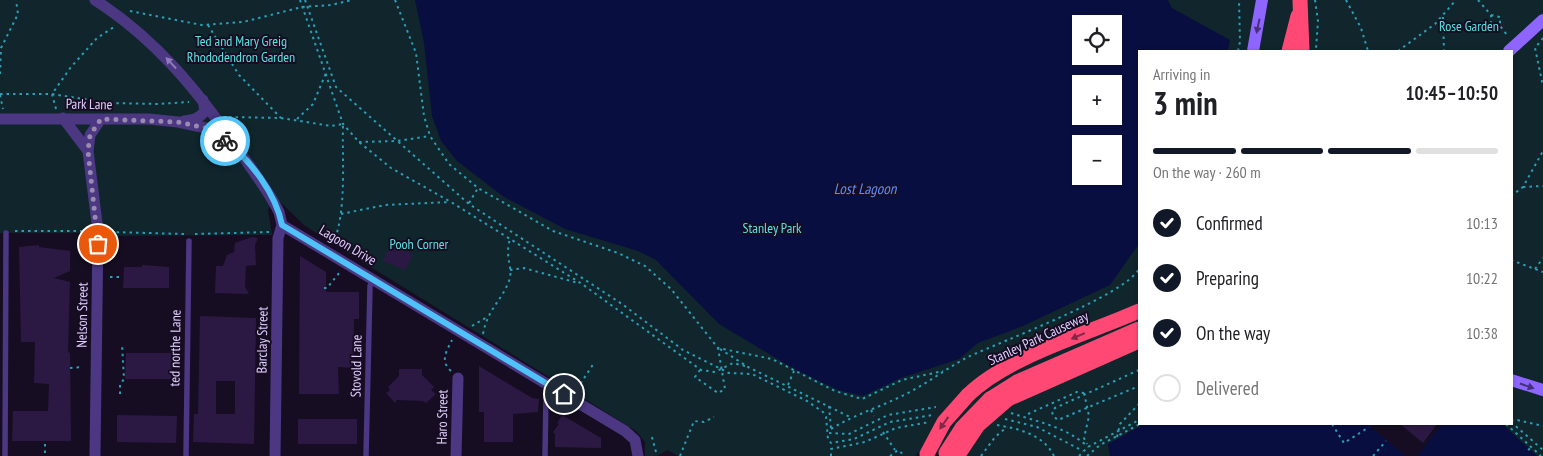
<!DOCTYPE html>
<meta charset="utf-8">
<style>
body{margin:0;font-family:"PT Sans Narrow",sans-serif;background:#f2f2f2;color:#202124;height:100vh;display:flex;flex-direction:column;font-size:19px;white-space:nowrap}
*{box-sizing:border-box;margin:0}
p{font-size:16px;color:#757577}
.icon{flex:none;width:28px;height:28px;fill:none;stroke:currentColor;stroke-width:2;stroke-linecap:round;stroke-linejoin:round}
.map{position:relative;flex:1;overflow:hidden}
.side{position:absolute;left:1138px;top:50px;width:375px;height:375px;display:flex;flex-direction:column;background:#fff;border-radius:0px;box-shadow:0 1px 4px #0004}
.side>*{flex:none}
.fabs{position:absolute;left:1072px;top:15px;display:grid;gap:10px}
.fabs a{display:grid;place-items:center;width:50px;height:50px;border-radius:0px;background:#fff;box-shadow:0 1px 4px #0004;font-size:25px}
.pin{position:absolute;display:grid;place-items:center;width:42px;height:42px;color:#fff;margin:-21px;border:2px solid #fff;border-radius:50%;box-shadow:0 1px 5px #0007}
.courier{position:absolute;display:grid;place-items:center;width:50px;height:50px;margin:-25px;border:4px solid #4fc3f7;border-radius:50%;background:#fff;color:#222;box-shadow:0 1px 6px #0007}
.headline em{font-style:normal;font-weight:600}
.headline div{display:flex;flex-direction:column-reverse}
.headline{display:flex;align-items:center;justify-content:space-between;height:85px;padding:0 15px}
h1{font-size:32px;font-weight:600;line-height:38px}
.bar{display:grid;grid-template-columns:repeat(4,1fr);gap:8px 5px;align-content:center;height:60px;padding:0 15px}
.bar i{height:6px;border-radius:4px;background:#e0e0e0}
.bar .current{background:#111827}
.bar p{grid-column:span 4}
ol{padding:0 15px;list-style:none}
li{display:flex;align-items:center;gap:15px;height:55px}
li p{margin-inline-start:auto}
li .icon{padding:5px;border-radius:50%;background:#111827;color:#fff;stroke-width:4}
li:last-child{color:#757577}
li i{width:28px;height:28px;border:2px solid #e0e0e0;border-radius:50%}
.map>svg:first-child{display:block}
</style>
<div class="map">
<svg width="1543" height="456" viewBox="0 0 1543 456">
<rect width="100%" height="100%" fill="#160d22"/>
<path fill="#10262c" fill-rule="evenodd" d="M0,0H1543V456H1537L1502,424H1511V51H1139V424H1144L1109,444L1110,456H965L940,452L917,453L916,456H678L667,450L657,456H645V442L636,431L319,235L304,225L274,196L268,210L272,235L103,236L102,227H90V233H0ZM1081,24H1114V56H1081ZM1081,84H1114V116H1081ZM1081,144H1114V176H1081Z"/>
<path fill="#080f40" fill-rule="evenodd" d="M415,0H1168L1172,8L1230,40L1228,51H1139V244L1110,285L1023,326L978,343L959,359L901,378L863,396L838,390L796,370L719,324L656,260L638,251L565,229L504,197L457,161L441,141L432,116L424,43ZM1081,24H1114V56H1081ZM1081,84H1114V116H1081ZM1081,144H1114V176H1081Z
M1144,424H1502L1537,456H1110L1108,444Z"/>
<path fill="#160d22" d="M1367,424H1442L1417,456H1406Z"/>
<path fill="#2c1943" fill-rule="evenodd" d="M252,237L258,238L255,245L256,265L246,266L245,287L249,294L215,293L216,266H223L227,255L234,252L235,243Z
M39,245V247L70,251V271L54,278L70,282L68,352L70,353L71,441H12L13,411H48L49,384L34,383L35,342H21L19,247Z
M390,246L413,254L405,270L383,261Z
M300,256L326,272V292H359V319H354L353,368L338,367L339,394H299Z
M142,265L169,267V288H123L124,267H142Z
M200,316L256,318L254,444L193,442L194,414H198ZM216,381H235V414H216Z
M126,353H172V379H125Z
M479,366L532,398L539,399L538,412L513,414V442H484V412H479Z
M399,369H422V375L434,387L431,390L436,394L426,403L423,401L397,400L395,403L386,393L390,390L388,387L399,376Z
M117,415L177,416L176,443L117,442Z
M562,415L601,438V448L555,447V434L553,432L559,424L557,423Z
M298,419H357V444H298Z
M1400,424H1437L1423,443Z"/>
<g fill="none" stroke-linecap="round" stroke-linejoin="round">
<path stroke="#2b9db6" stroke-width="2" stroke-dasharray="2.5 4" stroke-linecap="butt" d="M300,0L343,124L359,142L391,168L451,202L582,284L701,370L715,372L733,363L745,366
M305,0L336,87L469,204L622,304L683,350L729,373L752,374L807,401L823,412L826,417L828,439L831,443L854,439L890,422L933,415
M395,0L416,53L424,116L430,136L449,164L478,188L553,231L618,253L645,266L671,289L718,348L772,359L835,391L862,399L902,380L943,371
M1315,0L1318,21L1316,49
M1346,0L1361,28L1368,51
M1478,0L1491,15V24L1500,26L1508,36
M130,11L202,25L243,22L302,7L331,5L352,0
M1491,15L1500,17V26
M1443,17L1444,51
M208,25L239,75L281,118
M1543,38L1535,48L1543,86
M1238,51L1240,42L1239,0
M1398,51L1435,24L1456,0
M0,74L1,48L18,14L16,0
M0,94H52L109,103L158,104L189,102
M0,95L3,109
M56,109L52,94L71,67L97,38L114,27
M229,117L281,118L331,126L343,124C342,160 347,212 333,244
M297,119L313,104L326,73
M359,142L397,141L430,136
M1523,187L1543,186
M1511,196L1523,187L1543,151
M469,203L478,188
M341,214L385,205L450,202
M15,231H88
M110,232L185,234
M195,234L270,232
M1511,260L1543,272
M1535,269L1543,258
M510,270L524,268L578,283
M110,277H123
M324,288H327L340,272
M472,326L487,317
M483,334C488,308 501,302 509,281C514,268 504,258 510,239
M720,349L748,367L850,417
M70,368L83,367
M700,370L695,377L718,393L725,389L718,348
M1139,370L1055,408L1052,411L1053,416L1058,420L1139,386
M451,371C440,361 446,352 452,340
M788,385L794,371
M577,389L594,363
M1084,393L1089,416L1084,438L1087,444
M120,394V385L124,379L122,344
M829,406L831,429
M871,410L874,416
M1011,413C1038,422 1067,427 1088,447
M1028,414L1077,392L1084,393
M1005,419L1037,427L1083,451
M1511,421L1517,420L1543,426
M1511,422L1543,450
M1332,424L1344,443L1369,427
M1506,424L1541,456
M997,425C1019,429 1043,434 1054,456
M831,429C855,414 881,407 906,394C928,383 947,368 968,357C1002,341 1124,296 1139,269
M883,432L895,450
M829,433L849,434L888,415L936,407
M652,437L656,452
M1117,437L1120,424L1139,404
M1528,450L1532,447
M45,453V441
M680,456L694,421L704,422L714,417
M831,456V449L865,442L896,428L930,422
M890,456L898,450L905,456
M981,456L995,437L1007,427
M1079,456L1088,447L1139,420
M1087,456L1100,445L1140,424
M1373,456L1386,441"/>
<path stroke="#4c3782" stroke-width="5.5" d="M5,456L6,233
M186,456L189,241
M366,456L370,286L373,278
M545,456L546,394L549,385"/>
<path stroke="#4c3782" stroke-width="11" d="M95,0C156,39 199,92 239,151C253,171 268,190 279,212L282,225L278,238L275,456
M63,118L88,151
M0,119H149L178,122L206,128L234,148
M184,121C193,120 199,119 205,111L203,100
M282,225L625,431L635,440L638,456
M95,455L98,231L88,151L90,135L101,119
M456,456L458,378"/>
<path stroke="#8e65ff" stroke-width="12" d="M1253,51L1262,0
M1509,51L1543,20
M1511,380L1543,390"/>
<path stroke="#ff4974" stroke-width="15" d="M1300,0L1302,51
M1289,51L1298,16
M968,395C1008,356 1087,334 1139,311
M990,399L1017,382L1139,329
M1008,399L1139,341"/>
<path stroke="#ff4974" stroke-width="15" d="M946,453L962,428L990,399
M927,454L944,422L968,395
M958,455L978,425L1008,399"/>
</g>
<defs><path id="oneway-solid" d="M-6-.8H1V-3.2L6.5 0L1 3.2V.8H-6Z" transform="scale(1.25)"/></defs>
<g fill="#46307a">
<use href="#oneway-solid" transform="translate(1258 26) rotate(102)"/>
<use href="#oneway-solid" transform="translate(1527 386) rotate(19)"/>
</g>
<use fill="#8f7bba" href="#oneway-solid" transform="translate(171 63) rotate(-133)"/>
<g fill="#7f2847">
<use href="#oneway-solid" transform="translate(1078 336) rotate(157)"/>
<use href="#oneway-solid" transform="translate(944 423) rotate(125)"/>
</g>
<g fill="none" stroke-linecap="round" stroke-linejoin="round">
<path stroke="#998ab2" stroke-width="5" stroke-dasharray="0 9" d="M98,244L88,151L90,135L101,119L178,122L206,128L225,141"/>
<path stroke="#4fc3f7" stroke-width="6" d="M225,141C250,159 276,194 282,225L564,394"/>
</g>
<g text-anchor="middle" stroke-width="4" stroke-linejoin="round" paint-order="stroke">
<g font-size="14" fill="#58e2e0" stroke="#160d22">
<text x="1469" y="31">Rose Garden</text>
<text x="241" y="46">Ted and Mary Greig<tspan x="241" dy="16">Rhododendron Garden</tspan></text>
<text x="772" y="233">Stanley Park</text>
<text x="419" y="249">Pooh Corner</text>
</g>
<g font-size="14" fill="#e0ceff" stroke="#160d22">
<text transform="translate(89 104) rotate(1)" y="5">Park Lane</text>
<text transform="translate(348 245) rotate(31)" y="5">Lagoon Drive</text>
<text transform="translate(82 315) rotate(-89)" y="5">Nelson Street</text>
<text transform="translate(1038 338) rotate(-25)" y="5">Stanley Park Causeway</text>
<text transform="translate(262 340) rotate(-89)" y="5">Barclay Street</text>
<text transform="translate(175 348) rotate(-89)" y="5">ted northe Lane</text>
<text transform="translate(356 366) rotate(-89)" y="5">Stovold Lane</text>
<text transform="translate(442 417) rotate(-89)" y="5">Haro Street</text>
</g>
<g font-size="15" font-style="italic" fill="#5c8cff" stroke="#160d22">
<text x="865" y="194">Lost Lagoon</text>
</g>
</g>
</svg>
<div class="fabs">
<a><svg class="icon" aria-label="locate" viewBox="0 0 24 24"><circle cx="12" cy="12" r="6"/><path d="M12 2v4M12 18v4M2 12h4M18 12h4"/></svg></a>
<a>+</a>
<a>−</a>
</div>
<div class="pin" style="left:98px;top:244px;background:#ea580c"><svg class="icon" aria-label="bag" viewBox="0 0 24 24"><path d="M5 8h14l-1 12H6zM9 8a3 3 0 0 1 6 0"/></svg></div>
<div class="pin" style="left:564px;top:394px;background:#1f2937"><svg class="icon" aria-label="home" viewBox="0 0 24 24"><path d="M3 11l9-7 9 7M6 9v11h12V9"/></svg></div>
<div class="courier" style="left:225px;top:141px"><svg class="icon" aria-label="bike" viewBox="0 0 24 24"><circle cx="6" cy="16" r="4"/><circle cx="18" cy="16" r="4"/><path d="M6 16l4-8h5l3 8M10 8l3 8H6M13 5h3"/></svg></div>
<section class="side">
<div class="headline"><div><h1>3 min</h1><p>Arriving in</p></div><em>10:45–10:50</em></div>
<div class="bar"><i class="current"></i><i class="current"></i><i class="current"></i><i></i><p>On the way · 260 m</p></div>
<ol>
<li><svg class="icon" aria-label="check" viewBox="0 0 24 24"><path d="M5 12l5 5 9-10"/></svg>Confirmed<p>10:13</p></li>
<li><svg class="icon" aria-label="check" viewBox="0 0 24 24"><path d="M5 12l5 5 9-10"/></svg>Preparing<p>10:22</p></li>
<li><svg class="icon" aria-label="check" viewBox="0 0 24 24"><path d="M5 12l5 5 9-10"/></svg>On the way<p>10:38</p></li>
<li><i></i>Delivered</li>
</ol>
</section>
</div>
